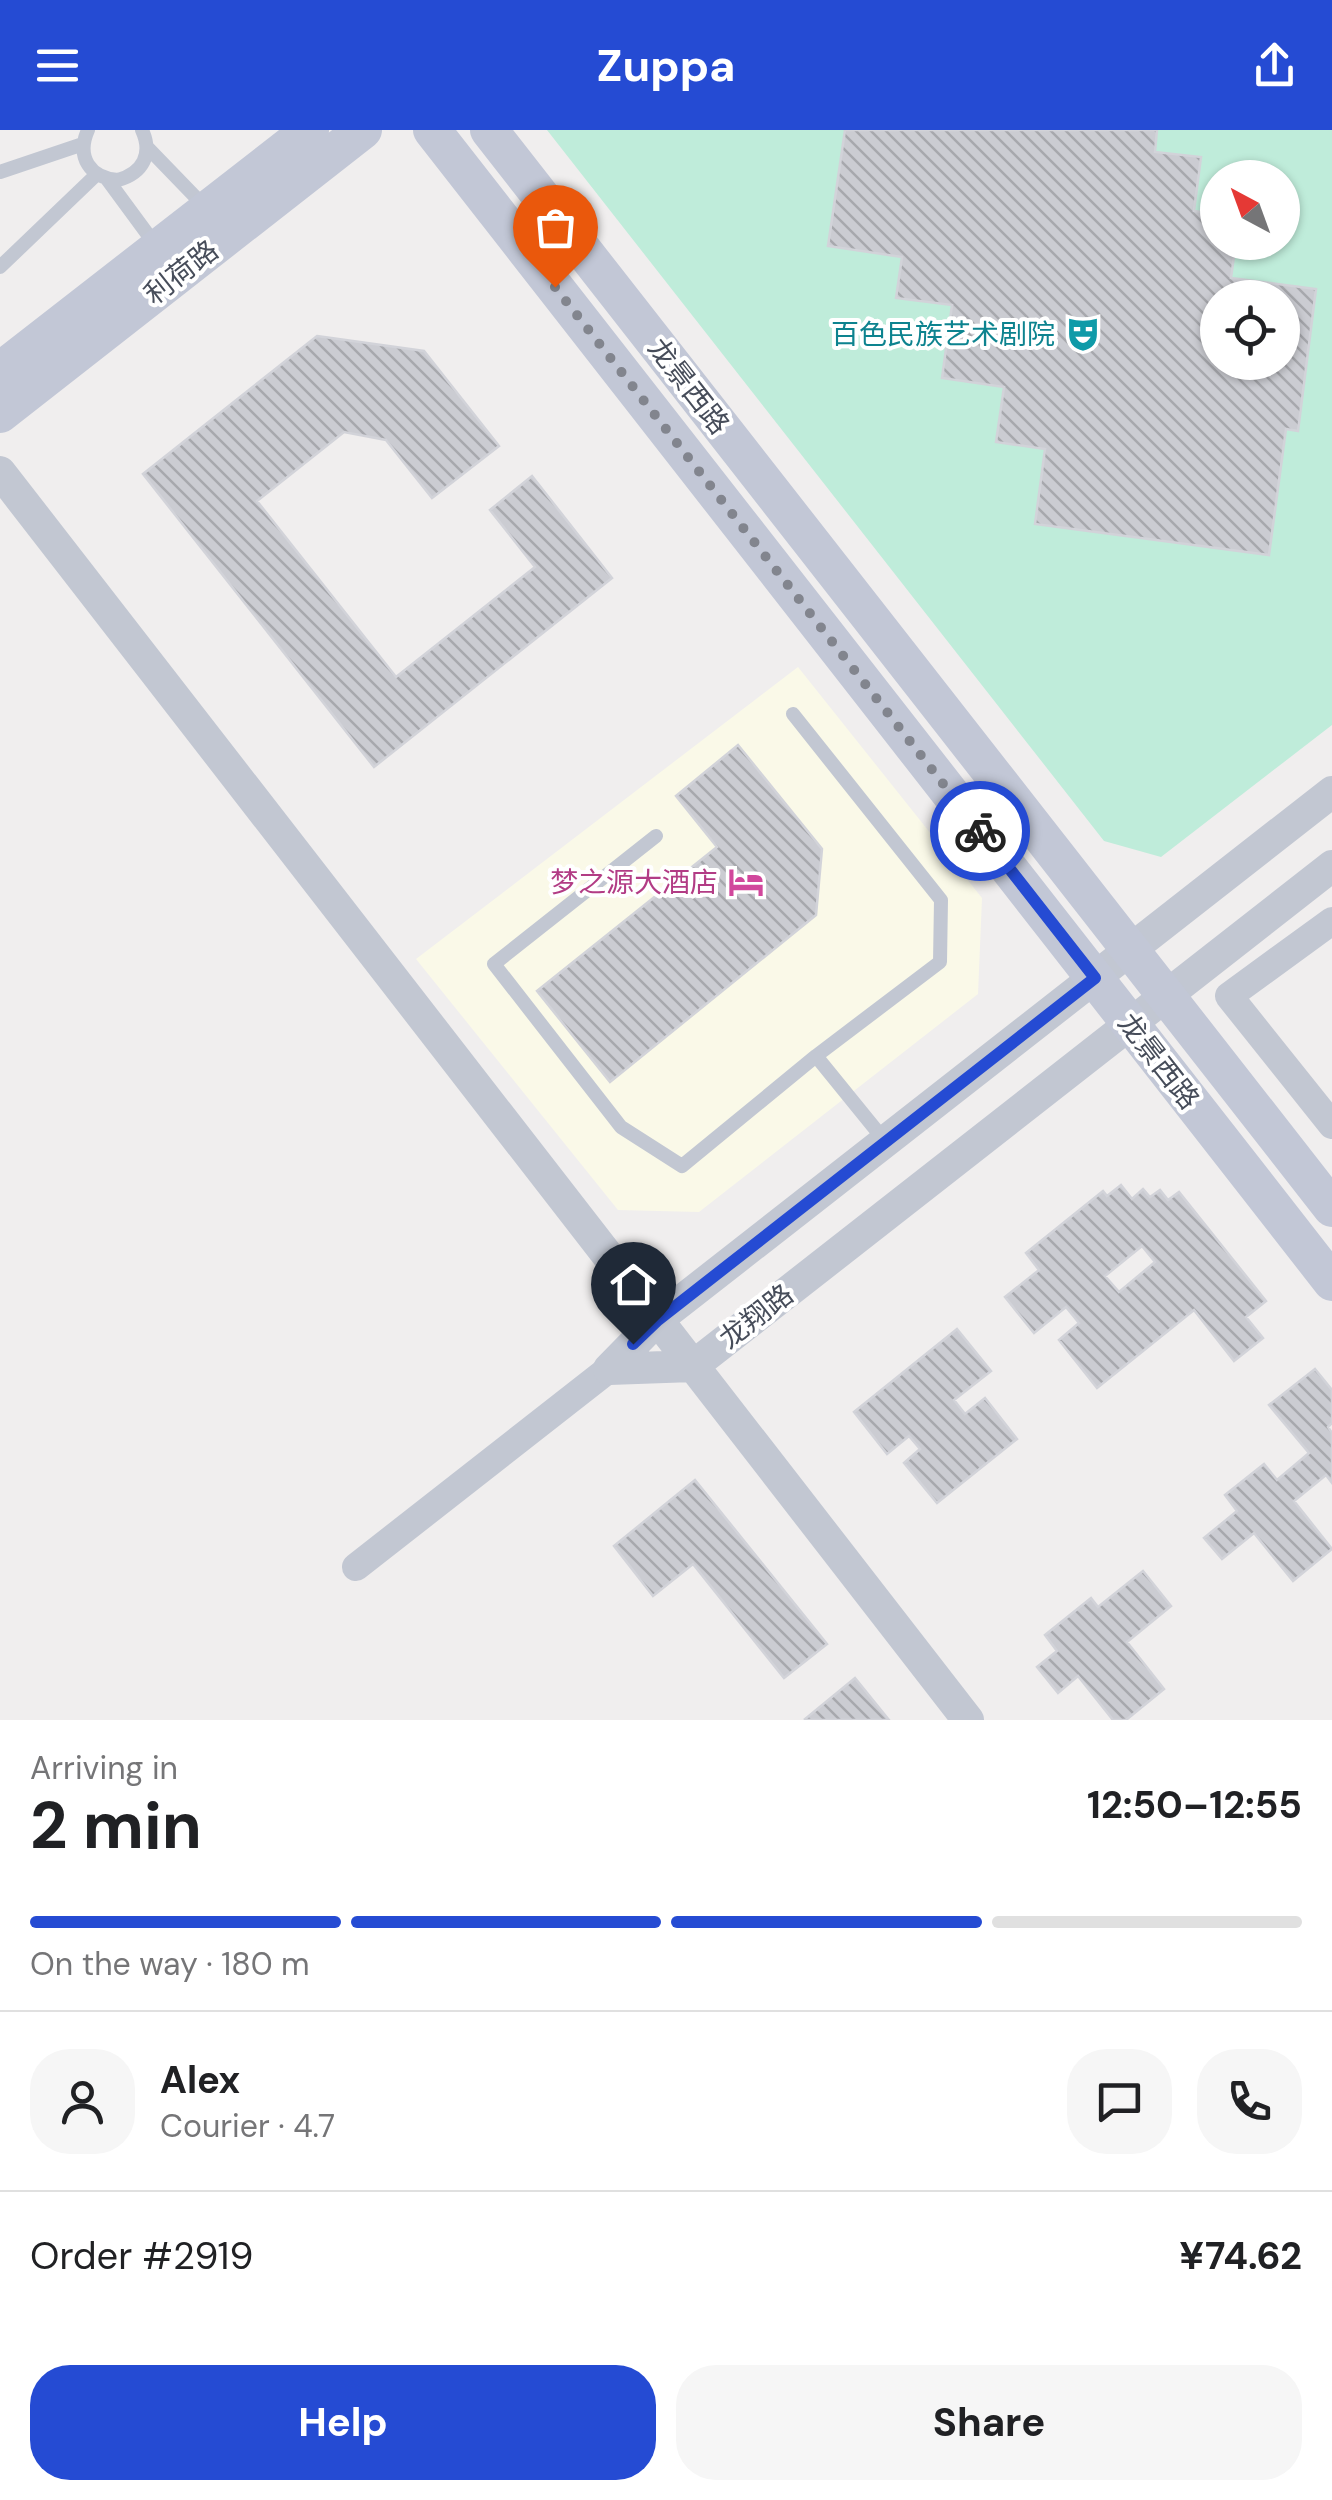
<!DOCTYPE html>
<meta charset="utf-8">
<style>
body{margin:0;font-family:"DM Sans","Noto Sans SC",sans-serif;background:#f6f6f6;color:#202124;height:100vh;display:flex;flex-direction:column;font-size:38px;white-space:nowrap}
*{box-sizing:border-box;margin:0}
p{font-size:32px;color:#757577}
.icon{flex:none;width:55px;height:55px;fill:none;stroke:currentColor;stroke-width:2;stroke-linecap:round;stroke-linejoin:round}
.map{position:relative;height:1590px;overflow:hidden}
.panel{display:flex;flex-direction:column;background:#fff;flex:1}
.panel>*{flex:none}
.needle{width:65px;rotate:319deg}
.tools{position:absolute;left:1200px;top:30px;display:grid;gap:20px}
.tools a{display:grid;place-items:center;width:100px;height:100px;border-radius:50%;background:#fff;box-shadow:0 2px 8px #0004;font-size:50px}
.pin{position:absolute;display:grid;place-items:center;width:85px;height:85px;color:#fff;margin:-102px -42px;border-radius:50% 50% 50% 0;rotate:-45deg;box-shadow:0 0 10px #0007}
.pin .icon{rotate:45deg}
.courier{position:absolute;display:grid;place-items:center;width:100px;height:100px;margin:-50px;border:8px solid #254bd3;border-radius:50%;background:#fff;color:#222;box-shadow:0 2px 12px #0007}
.headline em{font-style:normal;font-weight:700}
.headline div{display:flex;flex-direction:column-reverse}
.headline{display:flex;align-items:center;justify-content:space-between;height:170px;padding:0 30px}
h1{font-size:65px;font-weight:700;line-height:75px}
.bar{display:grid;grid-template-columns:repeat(4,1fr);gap:15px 10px;align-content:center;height:120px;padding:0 30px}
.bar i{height:12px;border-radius:8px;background:#e0e0e0}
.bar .on{background:#254bd3}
.bar p{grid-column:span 4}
.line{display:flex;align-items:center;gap:25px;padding:0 30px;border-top:2px solid #e0e0e0}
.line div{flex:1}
.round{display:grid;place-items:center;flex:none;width:105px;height:105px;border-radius:40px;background:#f6f6f6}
.cta{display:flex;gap:20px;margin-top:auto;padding:20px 30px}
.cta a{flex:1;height:115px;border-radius:40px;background:#254bd3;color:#fff;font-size:40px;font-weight:700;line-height:115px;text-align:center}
.cta a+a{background:#f6f6f6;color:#202124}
header{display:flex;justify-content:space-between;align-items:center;height:130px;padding:0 30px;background:#254bd3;color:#fff;font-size:45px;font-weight:700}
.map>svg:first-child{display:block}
</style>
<header><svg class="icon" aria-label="menu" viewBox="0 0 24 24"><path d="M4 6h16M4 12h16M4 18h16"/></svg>Zuppa<svg class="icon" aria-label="share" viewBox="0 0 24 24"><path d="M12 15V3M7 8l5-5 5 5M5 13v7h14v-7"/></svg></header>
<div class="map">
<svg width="1332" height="1590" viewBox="0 0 1332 1590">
<defs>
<pattern id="building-back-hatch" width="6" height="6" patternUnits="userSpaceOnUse" patternTransform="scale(2.5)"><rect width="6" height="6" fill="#cbccd2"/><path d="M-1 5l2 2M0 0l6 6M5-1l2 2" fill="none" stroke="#a7a8ad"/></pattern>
</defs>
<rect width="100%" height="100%" fill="#f0eeee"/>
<path fill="#faf9e8" d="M798,537L982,768L978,864L699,1082L618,1080L416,829Z"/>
<path fill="#bfecda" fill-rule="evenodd" d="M547,0H1332V595L1161,727L1104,711ZM1218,48H1282V112H1218ZM1218,168H1282V232H1218Z"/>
<path fill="url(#building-back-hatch)" stroke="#d2d3d9" stroke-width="2.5" fill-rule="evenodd" d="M845,0H1157L1155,22L1201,27L1194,81L1218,84V112H1236L1231,148L1316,159L1298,301L1286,299L1269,425L1035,394L1045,319L996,312L1004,257L942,248L952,175L896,168L902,127L828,116ZM1218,168H1282V232H1218Z
M317,206L424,221L499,316L432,368L386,310L344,302L257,371L396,547L535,437L490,380L532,346L612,448L374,637L143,344Z
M738,615L822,719L816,785L610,952L537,861L717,717L676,666Z
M1121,1055L1132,1069L1143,1059L1150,1067L1160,1060L1168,1070L1179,1062L1266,1171L1246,1187L1263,1208L1234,1231L1194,1180L1097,1258L1059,1210L1079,1193L1066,1177L1034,1203L1005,1167L1039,1140L1026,1123L1103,1061L1107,1066ZM1142,1116L1155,1132L1119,1162L1105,1146Z
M957,1199L991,1241L954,1270L965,1284L985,1268L1017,1309L937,1373L904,1333L920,1319L909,1306L887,1324L854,1282Z
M1315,1239L1332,1260V1293L1328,1297L1332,1303V1353L1326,1345L1294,1371L1332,1419L1293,1451L1254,1403L1222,1429L1204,1408L1237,1381L1225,1365L1264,1334L1277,1350L1309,1323L1269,1275Z
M695,1350L827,1514L784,1548L693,1434L653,1466L614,1416Z
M1143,1441L1171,1476L1127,1512L1164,1559L1126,1590H1113L1078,1546L1058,1563L1037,1537L1057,1521L1045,1505L1091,1468L1098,1477Z
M855,1548L889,1590H806L805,1589Z"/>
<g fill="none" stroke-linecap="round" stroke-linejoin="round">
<path stroke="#c2c7d2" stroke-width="14" d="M88,0C76,27 90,48 118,50C143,43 153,24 142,0
M148,18L207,79
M0,42L83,14
M107,49L157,117
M0,137L96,45
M793,584L941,770L940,832L816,926
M656,706L494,834L621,997L682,1036L816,926L885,1011"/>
<path stroke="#c2c7d2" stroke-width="28" d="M1332,791L1229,866L1332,995
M356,1437L609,1239"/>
<path stroke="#c2c7d2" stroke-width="32" d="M0,342L968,1590
M609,1239L657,1190L1332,662
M609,1239L693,1236L1332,736"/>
<path stroke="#c2c7d6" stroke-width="38" d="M432,0L1332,1152
M489,0L1332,1078
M0,241L310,0
M0,284L363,0"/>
</g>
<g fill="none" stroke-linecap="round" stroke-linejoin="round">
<path stroke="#82858e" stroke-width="10" stroke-dasharray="0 18" d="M555,157L980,701"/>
<path stroke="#254bd3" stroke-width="12" d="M633,1214L658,1190L1095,848L980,701"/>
</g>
<defs>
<symbol id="theatre-bare" viewBox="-9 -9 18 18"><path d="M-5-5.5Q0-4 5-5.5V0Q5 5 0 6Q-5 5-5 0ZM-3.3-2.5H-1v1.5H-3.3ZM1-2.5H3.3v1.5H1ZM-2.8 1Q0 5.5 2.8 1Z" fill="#0f9aa8" stroke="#fff" stroke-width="2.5" paint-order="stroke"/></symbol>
<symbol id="hotel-bare" viewBox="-9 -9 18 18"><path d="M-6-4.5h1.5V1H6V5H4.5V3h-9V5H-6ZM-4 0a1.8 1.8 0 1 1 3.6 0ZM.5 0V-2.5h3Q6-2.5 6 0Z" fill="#d1479c" stroke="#fff" stroke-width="2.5" paint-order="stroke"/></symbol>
</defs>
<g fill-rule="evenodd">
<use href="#theatre-bare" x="1058" y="179" width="50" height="50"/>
<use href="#hotel-bare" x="721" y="727" width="50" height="50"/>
</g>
<g text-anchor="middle" stroke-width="8" stroke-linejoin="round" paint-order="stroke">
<g font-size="28" fill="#474d5a" stroke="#fff">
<text transform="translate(181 142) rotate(-38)" y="10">利荷路</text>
<text transform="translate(689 256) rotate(52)" y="10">龙景西路</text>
<text transform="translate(1159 931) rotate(52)" y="10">龙景西路</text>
<text transform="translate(756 1186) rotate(-38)" y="10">龙翔路</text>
</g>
<g font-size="28" fill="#0d838f" stroke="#fff" text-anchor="end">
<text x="1055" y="214">百色民族艺术剧院</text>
</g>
<g font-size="28" fill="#b23c85" stroke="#fff" text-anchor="end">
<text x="718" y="762">梦之源大酒店</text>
</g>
</g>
</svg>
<div class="tools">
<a><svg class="needle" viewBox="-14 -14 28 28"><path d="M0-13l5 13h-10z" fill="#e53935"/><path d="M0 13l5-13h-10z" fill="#757577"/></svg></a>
<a><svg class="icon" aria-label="locate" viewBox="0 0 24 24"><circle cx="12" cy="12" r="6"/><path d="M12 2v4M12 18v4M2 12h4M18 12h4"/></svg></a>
</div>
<div class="pin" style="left:555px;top:157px;background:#ea580c"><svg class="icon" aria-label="bag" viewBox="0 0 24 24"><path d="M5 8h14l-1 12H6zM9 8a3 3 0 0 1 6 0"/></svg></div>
<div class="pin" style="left:633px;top:1214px;background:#1f2937"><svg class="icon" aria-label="home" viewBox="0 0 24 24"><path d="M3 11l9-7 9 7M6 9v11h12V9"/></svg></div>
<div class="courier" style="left:980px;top:701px"><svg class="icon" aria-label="bike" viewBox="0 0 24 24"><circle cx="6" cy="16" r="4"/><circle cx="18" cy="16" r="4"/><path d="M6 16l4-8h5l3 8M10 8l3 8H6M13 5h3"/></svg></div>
</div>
<section class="panel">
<div class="headline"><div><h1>2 min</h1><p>Arriving in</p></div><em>12:50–12:55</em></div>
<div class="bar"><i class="on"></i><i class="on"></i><i class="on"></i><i></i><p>On the way · 180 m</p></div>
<div class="line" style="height:180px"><a class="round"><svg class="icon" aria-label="person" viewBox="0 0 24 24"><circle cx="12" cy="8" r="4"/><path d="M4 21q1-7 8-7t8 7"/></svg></a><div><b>Alex</b><p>Courier · 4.7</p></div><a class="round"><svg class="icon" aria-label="chat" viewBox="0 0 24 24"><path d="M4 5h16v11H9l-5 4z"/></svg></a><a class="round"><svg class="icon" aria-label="phone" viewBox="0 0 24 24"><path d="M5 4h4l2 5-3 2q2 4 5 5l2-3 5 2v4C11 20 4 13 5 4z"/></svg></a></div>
<div class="line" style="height:130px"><div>Order #2919</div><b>¥74.62</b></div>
<div class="cta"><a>Help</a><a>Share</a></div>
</section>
